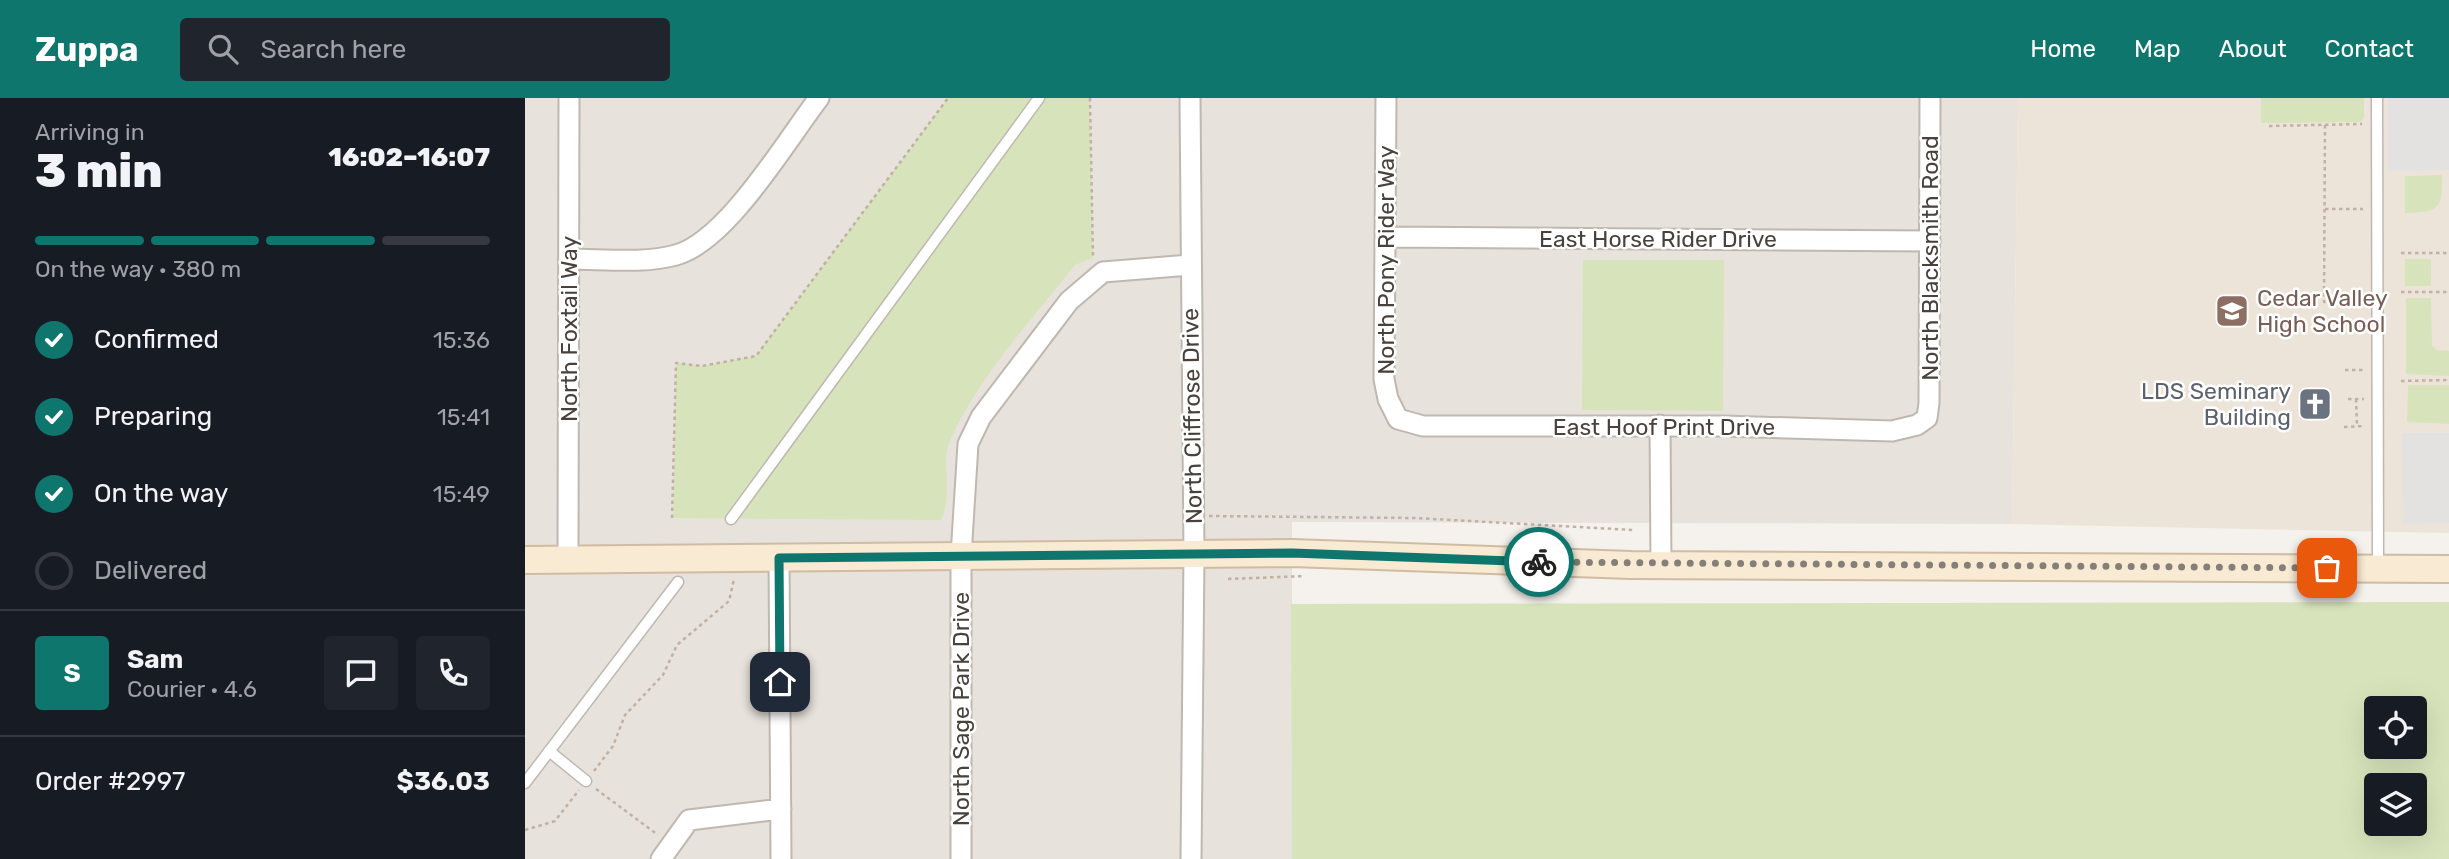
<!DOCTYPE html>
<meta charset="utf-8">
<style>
body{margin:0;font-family:Rubik,sans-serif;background:#20242c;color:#f1f3f6;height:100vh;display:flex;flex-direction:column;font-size:26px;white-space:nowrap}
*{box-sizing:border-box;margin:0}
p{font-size:23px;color:#9ea1a6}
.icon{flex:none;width:38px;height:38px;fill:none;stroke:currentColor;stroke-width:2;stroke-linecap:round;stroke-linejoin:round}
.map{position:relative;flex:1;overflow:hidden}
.drawer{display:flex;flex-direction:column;background:#171b24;width:525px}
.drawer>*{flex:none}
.tools{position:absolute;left:1839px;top:598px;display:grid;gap:14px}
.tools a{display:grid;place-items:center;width:63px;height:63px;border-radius:7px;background:#171b24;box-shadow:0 7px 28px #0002;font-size:35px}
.pin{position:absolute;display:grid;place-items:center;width:60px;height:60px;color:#fff;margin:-30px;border-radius:14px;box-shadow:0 4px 10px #0006}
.courier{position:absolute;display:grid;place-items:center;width:70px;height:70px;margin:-35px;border:5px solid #0f766e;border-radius:50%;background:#fff;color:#222;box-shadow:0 2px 9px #0007}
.head em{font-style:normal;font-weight:800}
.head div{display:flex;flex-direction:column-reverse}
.head{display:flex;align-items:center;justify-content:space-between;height:119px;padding:0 35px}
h1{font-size:46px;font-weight:800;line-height:52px}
.bar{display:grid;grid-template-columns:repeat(4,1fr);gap:10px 7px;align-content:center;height:84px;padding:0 35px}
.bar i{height:9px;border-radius:5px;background:#363941}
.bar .selected{background:#0f766e}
.bar p{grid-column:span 4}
.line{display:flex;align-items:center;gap:18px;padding:0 35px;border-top:2px solid #363941}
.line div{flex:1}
.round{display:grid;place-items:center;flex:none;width:74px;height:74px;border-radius:7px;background:#20242c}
ol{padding:0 35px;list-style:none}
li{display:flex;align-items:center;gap:21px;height:77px}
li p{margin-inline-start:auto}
li .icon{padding:7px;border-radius:50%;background:#0f766e;color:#fff;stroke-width:4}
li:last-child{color:#9ea1a6}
li i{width:38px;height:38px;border:4px solid #363941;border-radius:50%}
header{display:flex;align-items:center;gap:42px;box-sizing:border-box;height:98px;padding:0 35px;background:#0f766e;color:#fff}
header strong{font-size:33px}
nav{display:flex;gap:38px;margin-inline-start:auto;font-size:24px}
.search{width:490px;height:63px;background:#20242c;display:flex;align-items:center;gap:18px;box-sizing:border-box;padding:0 24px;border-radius:7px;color:#9ea1a6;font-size:26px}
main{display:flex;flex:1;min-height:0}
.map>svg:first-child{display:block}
</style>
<header>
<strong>Zuppa</strong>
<div class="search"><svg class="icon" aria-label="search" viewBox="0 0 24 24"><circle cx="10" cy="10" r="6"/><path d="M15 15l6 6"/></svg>Search here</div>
<nav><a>Home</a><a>Map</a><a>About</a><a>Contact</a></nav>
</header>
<main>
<section class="drawer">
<div class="head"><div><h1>3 min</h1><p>Arriving in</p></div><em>16:02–16:07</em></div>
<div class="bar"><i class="selected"></i><i class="selected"></i><i class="selected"></i><i></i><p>On the way · 380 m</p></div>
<ol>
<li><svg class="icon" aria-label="check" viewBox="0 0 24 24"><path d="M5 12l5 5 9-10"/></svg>Confirmed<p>15:36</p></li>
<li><svg class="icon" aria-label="check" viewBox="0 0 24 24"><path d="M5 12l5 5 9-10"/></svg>Preparing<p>15:41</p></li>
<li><svg class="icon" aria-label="check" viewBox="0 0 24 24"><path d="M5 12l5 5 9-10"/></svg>On the way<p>15:49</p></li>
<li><i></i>Delivered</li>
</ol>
<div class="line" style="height:126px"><b class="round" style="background:#0f766e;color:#fff">S</b><div><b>Sam</b><p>Courier · 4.6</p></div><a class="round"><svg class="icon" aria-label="chat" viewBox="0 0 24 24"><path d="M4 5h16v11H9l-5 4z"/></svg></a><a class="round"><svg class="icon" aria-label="phone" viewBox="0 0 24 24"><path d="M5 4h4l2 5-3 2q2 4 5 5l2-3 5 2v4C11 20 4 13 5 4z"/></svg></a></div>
<div class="line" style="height:91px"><div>Order #2997</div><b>$36.03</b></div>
</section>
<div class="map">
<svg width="1924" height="761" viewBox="0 0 1924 761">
<rect width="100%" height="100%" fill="#f5f1ed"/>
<path fill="#e8e2dc" d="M0,0H1493L1487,426L767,424V761H0Z"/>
<path fill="#ece4d9" d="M1493,0H1924V435L1487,426Z"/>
<path fill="#d7e4bb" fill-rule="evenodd" d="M423,0H565L568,160L550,167C506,223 454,278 425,343C415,365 429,394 416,422L148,420L151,265L177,268L231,258Z
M1736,0H1839V20L1835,24L1736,25Z
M1917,77C1918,112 1913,114 1880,115V78Z
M1880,161H1906V188H1880Z
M1058,162H1199L1198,313L1057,312Z
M1881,200H1906L1907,247L1911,252L1924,253V278L1881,276Z
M1883,287H1924V326L1882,324Z
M1924,504V761H767L766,506ZM1852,611H1890V649H1852ZM1852,688H1890V726H1852Z"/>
<path fill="#e4e2e0" d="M1863,0H1924V72L1863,73Z
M1877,335H1924V425L1878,426Z"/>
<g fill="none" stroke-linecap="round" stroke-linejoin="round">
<defs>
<path id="lane" d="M1852,0L1853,470
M206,421L514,0
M24,653L61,683
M0,685L153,484"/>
<path id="street" d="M665,0L669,456L666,761
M861,0L859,281L863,301L873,321L898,328H1198L1367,333L1392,327L1402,320L1404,305L1405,0
M861,139L1405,143
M44,161C78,161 119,166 151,157C202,143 261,43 294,0
M1135,327L1136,467
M254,460L256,761
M43,461L44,0
M136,761L164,722L256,711
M436,761V458L443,346L456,319L544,203L578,174L665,167"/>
<path id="secondary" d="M0,462L767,455L1106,467L1924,471"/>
</defs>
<use href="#lane" stroke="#bfb8b0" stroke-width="13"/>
<use href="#street" stroke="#bfb8b0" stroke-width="23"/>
<use href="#secondary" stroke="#cfbca2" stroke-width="30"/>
<path stroke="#c0b1a3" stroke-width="2.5" stroke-dasharray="3.5 3.5" stroke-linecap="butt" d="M565,0L568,160
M1800,27L1799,204L1841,205
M1744,28L1837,26
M1800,111H1838
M1876,155H1924
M1876,194H1924
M1820,272H1839
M1876,283L1924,282
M1823,301H1839
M1831,301L1832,328
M1819,329L1839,328
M684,418L890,420L1108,432
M147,420L151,265L177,268L231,258L423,0
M703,481L780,478
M69,673L88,648L100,617L138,577L152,547L204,503L209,481
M71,691L133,737
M0,732L30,723L54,692"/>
<use href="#lane" stroke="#fff" stroke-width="10"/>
<use href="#street" stroke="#fff" stroke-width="19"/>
<use href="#secondary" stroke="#f9ead3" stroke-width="26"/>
</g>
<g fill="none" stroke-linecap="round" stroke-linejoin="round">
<path stroke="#857f79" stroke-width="7" stroke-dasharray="0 12.6" d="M1014,464L1802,470"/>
<path stroke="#0f766e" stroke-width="9" d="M255,584L254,460L767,455L1014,464"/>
</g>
<defs>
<symbol id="school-square" viewBox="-11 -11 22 22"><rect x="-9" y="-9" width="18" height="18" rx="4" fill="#8d6e63" stroke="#fff"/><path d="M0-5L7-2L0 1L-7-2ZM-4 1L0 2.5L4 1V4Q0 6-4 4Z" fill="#fff"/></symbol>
<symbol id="church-square" viewBox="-11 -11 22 22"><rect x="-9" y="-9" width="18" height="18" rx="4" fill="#6b7280" stroke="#fff"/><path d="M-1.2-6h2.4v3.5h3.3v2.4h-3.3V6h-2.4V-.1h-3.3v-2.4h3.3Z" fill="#fff"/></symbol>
</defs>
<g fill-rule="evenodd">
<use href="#school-square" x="1688" y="194" width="38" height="38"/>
<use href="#church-square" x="1771" y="287" width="38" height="38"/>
</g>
<g text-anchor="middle" stroke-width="5" stroke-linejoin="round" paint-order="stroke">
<g font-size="23" fill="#49413b" stroke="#fff">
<text x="1133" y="149">East Horse Rider Drive</text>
<text transform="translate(1405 160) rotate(-90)" y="8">North Blacksmith Road</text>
<text transform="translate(861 162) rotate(-90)" y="8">North Pony Rider Way</text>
<text transform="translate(44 231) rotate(-90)" y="8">North Foxtail Way</text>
<text transform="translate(667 318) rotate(-91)" y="8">North Cliffrose Drive</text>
<text x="1139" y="337">East Hoof Print Drive</text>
<text transform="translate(436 611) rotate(-90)" y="8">North Sage Park Drive</text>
</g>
<g font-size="23" fill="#785e54" stroke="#fff" text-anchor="start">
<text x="1732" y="208">Cedar Valley<tspan x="1732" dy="26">High School</tspan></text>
</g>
<g font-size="23" fill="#5b616d" stroke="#fff" text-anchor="end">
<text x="1766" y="301">LDS Seminary<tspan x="1766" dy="26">Building</tspan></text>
</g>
</g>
</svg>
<div class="tools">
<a><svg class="icon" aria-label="locate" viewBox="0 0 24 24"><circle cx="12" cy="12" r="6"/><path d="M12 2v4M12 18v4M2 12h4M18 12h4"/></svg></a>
<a><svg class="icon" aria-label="layers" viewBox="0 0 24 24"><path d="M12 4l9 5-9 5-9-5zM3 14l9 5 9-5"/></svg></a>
</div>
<div class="pin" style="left:1802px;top:470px;background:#ea580c"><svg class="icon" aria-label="bag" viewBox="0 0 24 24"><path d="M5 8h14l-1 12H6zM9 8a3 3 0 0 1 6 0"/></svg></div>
<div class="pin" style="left:255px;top:584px;background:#1f2937"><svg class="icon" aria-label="home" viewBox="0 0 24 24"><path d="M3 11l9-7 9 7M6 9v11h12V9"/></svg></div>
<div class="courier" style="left:1014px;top:464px"><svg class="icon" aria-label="bike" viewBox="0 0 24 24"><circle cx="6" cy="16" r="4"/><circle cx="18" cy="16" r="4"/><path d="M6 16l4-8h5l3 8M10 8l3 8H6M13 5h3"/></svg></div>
</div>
</main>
